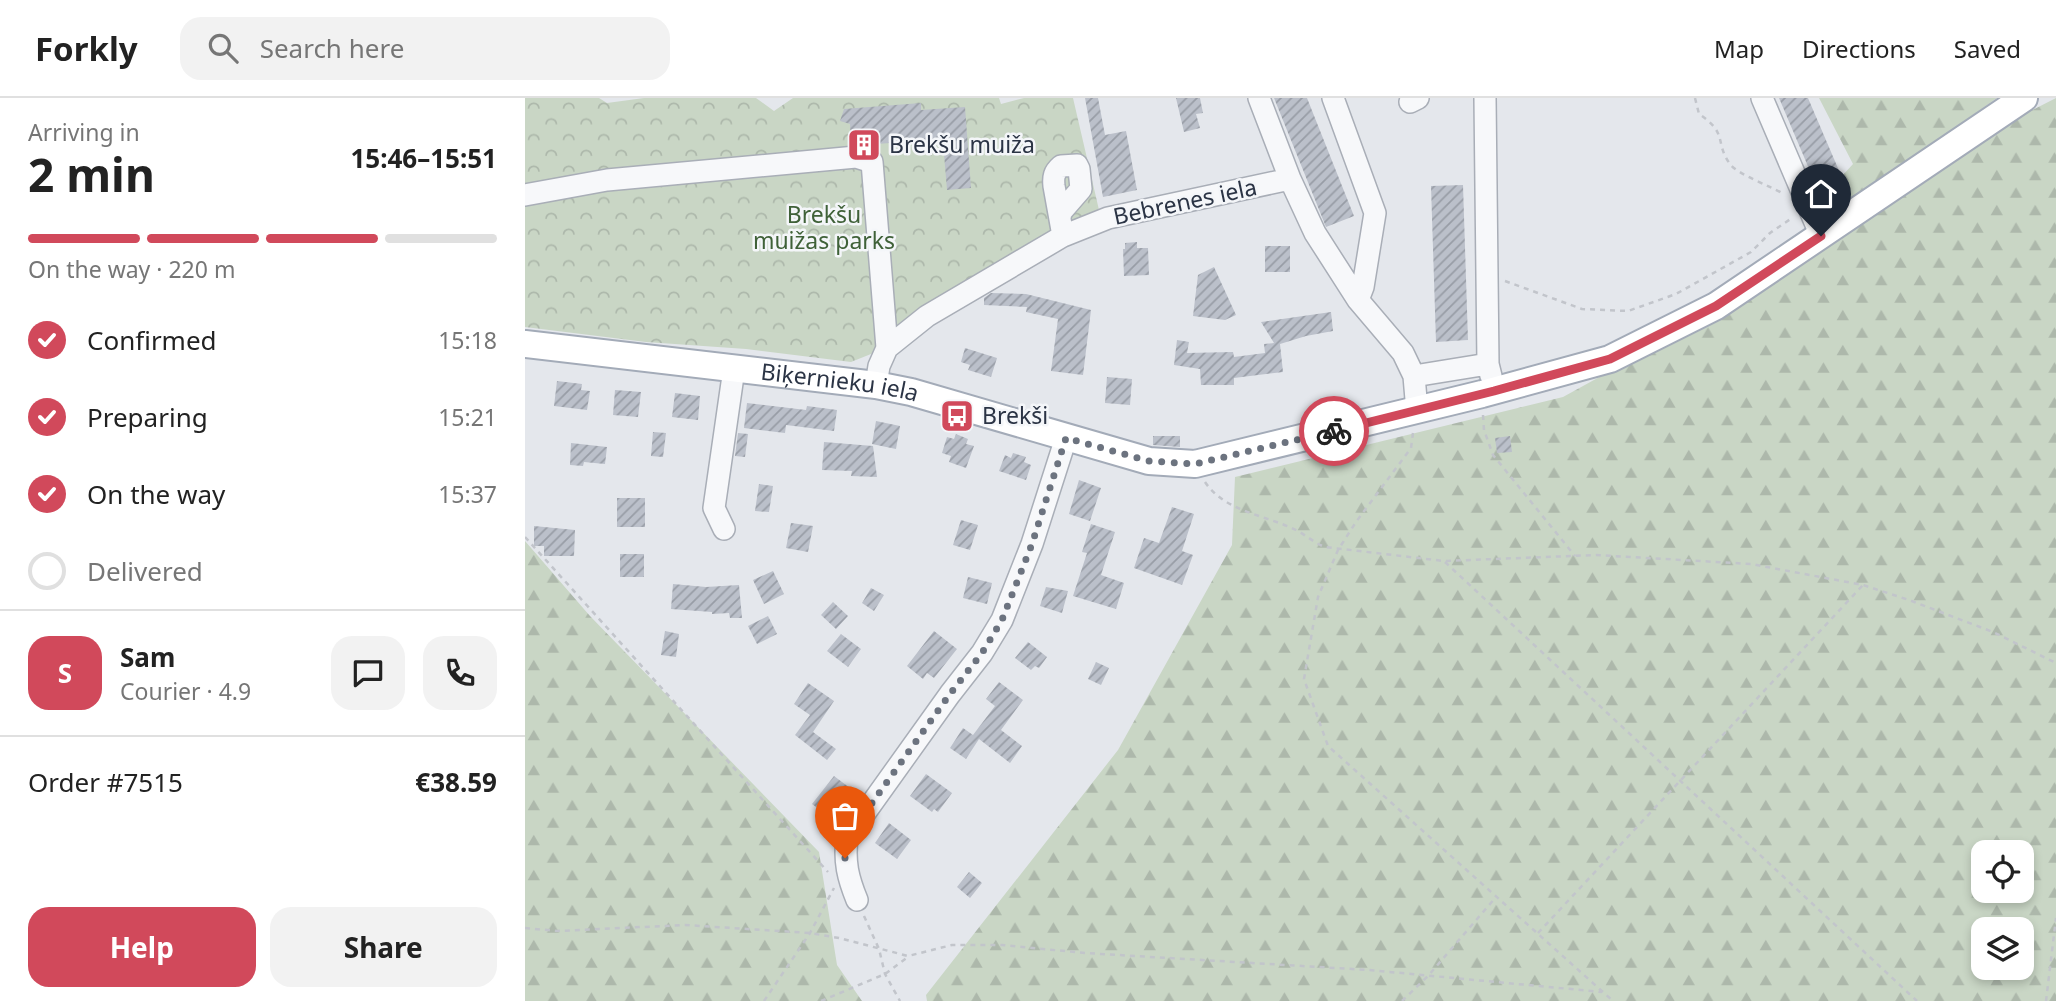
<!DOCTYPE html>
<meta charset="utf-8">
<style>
body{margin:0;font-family:"Noto Sans",sans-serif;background:#f2f2f2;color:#222;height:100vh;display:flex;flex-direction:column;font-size:26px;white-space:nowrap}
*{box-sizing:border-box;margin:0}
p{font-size:23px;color:#767676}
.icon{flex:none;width:38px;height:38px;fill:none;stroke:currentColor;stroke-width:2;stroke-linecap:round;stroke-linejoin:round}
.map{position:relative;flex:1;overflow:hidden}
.drawer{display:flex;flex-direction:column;background:#fff;width:525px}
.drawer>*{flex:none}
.fabs{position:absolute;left:1446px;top:742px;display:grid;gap:14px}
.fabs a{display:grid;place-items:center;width:63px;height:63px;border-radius:14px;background:#fff;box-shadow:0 4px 10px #0003;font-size:35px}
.pin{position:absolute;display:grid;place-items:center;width:60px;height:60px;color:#fff;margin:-72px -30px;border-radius:50% 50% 50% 0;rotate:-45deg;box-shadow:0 0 7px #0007}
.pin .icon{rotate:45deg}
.courier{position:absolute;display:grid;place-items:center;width:70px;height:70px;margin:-35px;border:5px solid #d1495b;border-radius:50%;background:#fff;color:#222;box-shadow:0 2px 9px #0007}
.head em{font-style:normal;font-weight:700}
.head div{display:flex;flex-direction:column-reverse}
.head{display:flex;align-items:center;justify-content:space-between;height:119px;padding:0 28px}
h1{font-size:46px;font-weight:700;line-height:52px}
.bar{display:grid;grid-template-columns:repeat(4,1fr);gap:10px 7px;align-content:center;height:84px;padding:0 28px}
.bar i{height:9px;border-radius:5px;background:#e0e0e0}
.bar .active{background:#d1495b}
.bar p{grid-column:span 4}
.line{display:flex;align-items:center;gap:18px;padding:0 28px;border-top:2px solid #e0e0e0}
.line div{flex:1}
.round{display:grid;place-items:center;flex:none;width:74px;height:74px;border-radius:21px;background:#f2f2f2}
ol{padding:0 28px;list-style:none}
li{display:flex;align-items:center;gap:21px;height:77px}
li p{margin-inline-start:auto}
li .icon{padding:7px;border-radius:50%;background:#d1495b;color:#fff;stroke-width:4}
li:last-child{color:#767676}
li i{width:38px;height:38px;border:4px solid #e0e0e0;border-radius:50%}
.primary-button{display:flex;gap:14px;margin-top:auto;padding:14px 28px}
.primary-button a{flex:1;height:80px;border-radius:21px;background:#d1495b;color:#fff;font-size:28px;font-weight:700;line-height:80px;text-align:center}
.primary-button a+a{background:#f2f2f2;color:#222}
header{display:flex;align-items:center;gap:42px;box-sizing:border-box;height:98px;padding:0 35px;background:#fff;border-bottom:2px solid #e0e0e0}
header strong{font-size:33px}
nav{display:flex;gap:38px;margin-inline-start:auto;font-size:24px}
.search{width:490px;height:63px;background:#f2f2f2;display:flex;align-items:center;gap:18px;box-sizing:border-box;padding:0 24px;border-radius:21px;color:#767676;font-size:26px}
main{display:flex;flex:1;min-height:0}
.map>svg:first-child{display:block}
</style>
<header>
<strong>Forkly</strong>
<div class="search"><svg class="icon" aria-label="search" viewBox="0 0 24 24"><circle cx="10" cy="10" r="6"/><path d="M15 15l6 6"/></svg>Search here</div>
<nav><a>Map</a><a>Directions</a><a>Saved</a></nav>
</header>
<main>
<section class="drawer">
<div class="head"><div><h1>2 min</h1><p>Arriving in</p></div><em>15:46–15:51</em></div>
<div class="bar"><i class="active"></i><i class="active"></i><i class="active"></i><i></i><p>On the way · 220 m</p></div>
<ol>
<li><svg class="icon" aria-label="check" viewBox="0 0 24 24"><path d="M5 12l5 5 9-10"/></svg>Confirmed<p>15:18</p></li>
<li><svg class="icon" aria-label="check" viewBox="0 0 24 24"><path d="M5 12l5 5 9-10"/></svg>Preparing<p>15:21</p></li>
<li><svg class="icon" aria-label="check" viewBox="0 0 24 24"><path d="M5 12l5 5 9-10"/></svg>On the way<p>15:37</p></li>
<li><i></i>Delivered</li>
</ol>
<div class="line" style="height:126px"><b class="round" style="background:#d1495b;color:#fff">S</b><div><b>Sam</b><p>Courier · 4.9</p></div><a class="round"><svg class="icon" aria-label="chat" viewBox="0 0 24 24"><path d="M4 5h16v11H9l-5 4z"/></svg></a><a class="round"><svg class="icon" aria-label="phone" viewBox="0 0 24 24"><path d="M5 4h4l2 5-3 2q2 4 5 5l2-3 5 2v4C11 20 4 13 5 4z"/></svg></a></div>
<div class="line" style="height:91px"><div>Order #7515</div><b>€38.59</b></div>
<div class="primary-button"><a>Help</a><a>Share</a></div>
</section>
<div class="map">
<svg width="1531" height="903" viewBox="0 0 1531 903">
<defs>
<pattern id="forest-firs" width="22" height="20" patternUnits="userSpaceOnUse" patternTransform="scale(1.75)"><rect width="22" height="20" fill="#c9d6c5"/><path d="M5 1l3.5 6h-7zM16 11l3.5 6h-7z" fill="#adb8ab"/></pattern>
<pattern id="park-crowns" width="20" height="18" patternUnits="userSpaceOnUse" patternTransform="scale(1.75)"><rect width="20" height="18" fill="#c9d6c5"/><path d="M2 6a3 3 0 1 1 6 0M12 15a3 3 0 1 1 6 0" fill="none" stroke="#adb8ab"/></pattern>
<pattern id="building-hatch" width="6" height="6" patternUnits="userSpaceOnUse" patternTransform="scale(1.75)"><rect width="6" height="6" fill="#bbc0ca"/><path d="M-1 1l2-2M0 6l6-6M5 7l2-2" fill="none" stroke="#989da6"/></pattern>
</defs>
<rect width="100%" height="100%" fill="#e4e7ec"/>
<path fill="url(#forest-firs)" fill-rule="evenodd" d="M1294,0H1472L1304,119L1293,104L1328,66Z
M1531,0V903H402L401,897L593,652L707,447L710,379L1038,299L1220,199L1450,41ZM1458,754H1496V793H1458ZM1458,831H1496V870H1458Z
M0,443L65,518L294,754L312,867L337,903H0Z"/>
<path fill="url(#park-crowns)" d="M0,0H74L82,5L119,0H231L249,13L268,0H474L476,6L499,0H548L574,112L539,126L375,233L346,256L326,264L221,251L121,244L0,229Z"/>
<path fill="url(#building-hatch)" d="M560,0H573L580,37L601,33L612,92L578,99Z
M651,0H675L678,15L671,16L675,30L659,34Z
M749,0H782L829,118L801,129Z
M1254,0H1283L1318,82L1293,92Z
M396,5V12L440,9L446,90L422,92L418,44L398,42L353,46L351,52L326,46L325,26L315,23L319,11Z
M938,87L943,242L911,244L906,88Z
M612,144V150H623L624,177L599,178L598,151H600V145Z
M740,148H765V174H740Z
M689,169L711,217L700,222L668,218L673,177Z
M466,195L501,196L566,212L558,277L526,273L533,221L501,214L502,209L459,207V200Z
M806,214L808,233L781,238L755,246L758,274L709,280V287H676L675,271L649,267L652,242L664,244L662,255L708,254L709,259L740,255L739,246L749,245L736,224Z
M440,250L472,260L466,279L443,272L445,267L436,264Z
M582,279L607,281L605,307L580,305Z
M32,283L57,286L56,292L65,293L62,312L29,308Z
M90,292L116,294L113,319L88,317Z
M150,295L175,298L173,322L147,319Z
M222,305L281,312L282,308L312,312L309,333L261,327L260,335L219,330Z
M351,323L375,328L371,351L347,346Z
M128,334L141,335L138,359L126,358Z
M213,335L223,336L220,359L210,358Z
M431,336L443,341L441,346L449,348L441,370L424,364L426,358L417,355L422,339L429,341Z
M628,338H655V349L628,347Z
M985,338L987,354L972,355L970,340Z
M299,344L348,348L352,379L326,378L327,373L297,372Z
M46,345L82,349L80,366L59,364L58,368L45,367Z
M488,355L501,359L499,364L506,367L501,382L474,373L480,357L486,360Z
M554,382L576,390L565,423L544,416Z
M234,386L248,388L244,414L230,413Z
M92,400H120V429H92Z
M647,409L669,416L657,453L668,457L657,487L609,470L619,440L634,445Z
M436,422L453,427L445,452L428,447Z
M266,425L288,428L283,454L261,450Z
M566,426L590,434L576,477L599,485L591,511L548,498L562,455L557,454Z
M9,428L50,432L49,458H19V448H9Z
M95,456H119V479H95Z
M248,473L259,496L239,506L228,482Z
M443,479L467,485L462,506L438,500Z
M148,486L181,489L214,487L217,520H205L204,515L187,516V514L146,511Z
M521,489L543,493L537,515L515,508Z
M346,490L359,497L349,513L337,505Z
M308,504L323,518L311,531L296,517Z
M243,518L252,536L232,546L223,528Z
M140,533L154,536L151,559L136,557Z
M409,533L432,551L409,580L402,575L398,581L382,568Z
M316,536L336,551L323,569L302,553Z
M503,544L522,559L514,570L510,568L506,572L490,560Z
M571,564L584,570L576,587L563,581Z
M474,584L498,602L476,632L497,648L485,665L454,641L441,661L425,650L438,630L448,637L470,608L461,601Z
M283,585L309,603L288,634L311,651L302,662L270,637L285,617L269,606Z
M401,676L427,695L413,714L409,711L407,714L385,698Z
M309,678L325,690L303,718L287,706Z
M364,725L386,742L372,761L350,745Z
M444,774L457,785L445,800L432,789Z"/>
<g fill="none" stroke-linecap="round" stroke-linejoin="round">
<defs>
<path id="minor" d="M734,0L765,81
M808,0L850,115L838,189L833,202
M960,0L963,266
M1237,0L1296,138
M885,4L893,0
M0,97L82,82L331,59L347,64L362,250
M535,120L536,114L556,91L554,71L552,67L536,68C529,74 528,79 529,88L538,138
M889,278L963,266L966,278
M351,287L354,268L362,250L402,218L538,138L583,120L765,81L790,135L833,202L878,255L889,278L892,313
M199,431L189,410L209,271
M332,802C323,780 319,764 322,740L425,596L457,555L477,522L507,446L541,340"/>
<g id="major">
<path id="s1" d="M0,246L351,287L386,294L624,363L670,366L957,296L1085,261L1191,208L1499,0"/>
</g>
</defs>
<use href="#minor" stroke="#a9aeb7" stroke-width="24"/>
<use href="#major" stroke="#a3abb8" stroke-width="30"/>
<path stroke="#c2c5cb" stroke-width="2.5" stroke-dasharray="5 5" stroke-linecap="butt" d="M1170,0L1174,16C1204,36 1189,44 1205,66C1212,76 1245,88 1257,95
M980,183L1057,211L1103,213L1151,196L1226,154L1245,135L1267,120
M958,317L959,332L968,357L1050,458
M888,335L886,350L831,424L813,452L793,499L779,581L803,648L1088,903
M680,384C700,414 741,417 771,432C781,437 789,445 800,449L919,463L1071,457L1226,466L1338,487L1384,502L1468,534L1531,565
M0,439L303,774
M920,464L1392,903
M339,818L354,851L360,876L375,903
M0,830L32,833L160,827L285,835L314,840L383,858L427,847H477L560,855L844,872L1077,894
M1013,835L1338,487
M239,903L285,835L309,790
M296,903L360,876L383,859
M877,903L903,878L971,799
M1521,903L1531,820"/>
<use href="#minor" stroke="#f7f8fa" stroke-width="21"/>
<use href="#major" stroke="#fff" stroke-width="26"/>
</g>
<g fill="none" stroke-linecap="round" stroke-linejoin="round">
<path stroke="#6c737f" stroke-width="7" stroke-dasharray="0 12.6" d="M320,760L322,740L425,596L457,555L477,522L507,446L541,340L624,363L670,366L809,333"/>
<path stroke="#d1495b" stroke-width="9" d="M809,333L969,293L1085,261L1191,208L1296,138"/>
</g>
<defs>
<symbol id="building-square" viewBox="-11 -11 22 22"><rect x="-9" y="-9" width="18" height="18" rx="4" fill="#d1495b" stroke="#f4f6f9"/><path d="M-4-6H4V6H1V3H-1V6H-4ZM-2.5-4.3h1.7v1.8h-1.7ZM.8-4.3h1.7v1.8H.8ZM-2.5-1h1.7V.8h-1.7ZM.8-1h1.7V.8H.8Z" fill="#fff"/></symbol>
<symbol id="bus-square" viewBox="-11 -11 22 22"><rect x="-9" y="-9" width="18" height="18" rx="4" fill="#d1495b" stroke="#f4f6f9"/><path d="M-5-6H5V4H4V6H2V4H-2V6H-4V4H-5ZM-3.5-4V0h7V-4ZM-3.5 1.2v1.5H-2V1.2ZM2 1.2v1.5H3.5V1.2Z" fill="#fff"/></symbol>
</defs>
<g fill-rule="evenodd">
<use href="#building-square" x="320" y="28" width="38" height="38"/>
<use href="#bus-square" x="413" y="299" width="38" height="38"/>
</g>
<g text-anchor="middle" stroke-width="5" stroke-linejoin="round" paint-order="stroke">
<g font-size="23" fill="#2b3445" stroke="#f4f6f9" text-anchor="start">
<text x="364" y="55">Brekšu muiža</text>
<text x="457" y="326">Brekši</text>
</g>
<g font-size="23" fill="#2b3445" stroke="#f4f6f9">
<text transform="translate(660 104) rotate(-12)" y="8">Bebrenes iela</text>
<text dy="8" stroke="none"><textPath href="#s1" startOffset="317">Biķernieku iela</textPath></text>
</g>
<g font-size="23" fill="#3f6138" stroke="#f4f6f9">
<text x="299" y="125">Brekšu<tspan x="299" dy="26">muižas parks</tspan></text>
</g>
</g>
</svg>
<div class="fabs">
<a><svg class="icon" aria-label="locate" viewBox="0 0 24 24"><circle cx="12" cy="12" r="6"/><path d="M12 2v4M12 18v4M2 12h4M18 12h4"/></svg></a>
<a><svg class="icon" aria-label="layers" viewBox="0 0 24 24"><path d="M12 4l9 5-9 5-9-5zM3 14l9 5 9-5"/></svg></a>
</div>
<div class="pin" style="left:320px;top:760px;background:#ea580c"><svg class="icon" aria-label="bag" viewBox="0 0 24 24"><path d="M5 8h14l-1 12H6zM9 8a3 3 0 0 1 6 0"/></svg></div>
<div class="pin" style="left:1296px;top:138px;background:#1f2937"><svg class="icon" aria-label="home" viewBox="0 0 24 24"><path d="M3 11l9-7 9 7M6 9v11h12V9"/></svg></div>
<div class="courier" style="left:809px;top:333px"><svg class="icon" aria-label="bike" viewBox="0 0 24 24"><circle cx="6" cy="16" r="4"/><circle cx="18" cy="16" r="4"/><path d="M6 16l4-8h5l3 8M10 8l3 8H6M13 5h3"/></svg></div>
</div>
</main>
